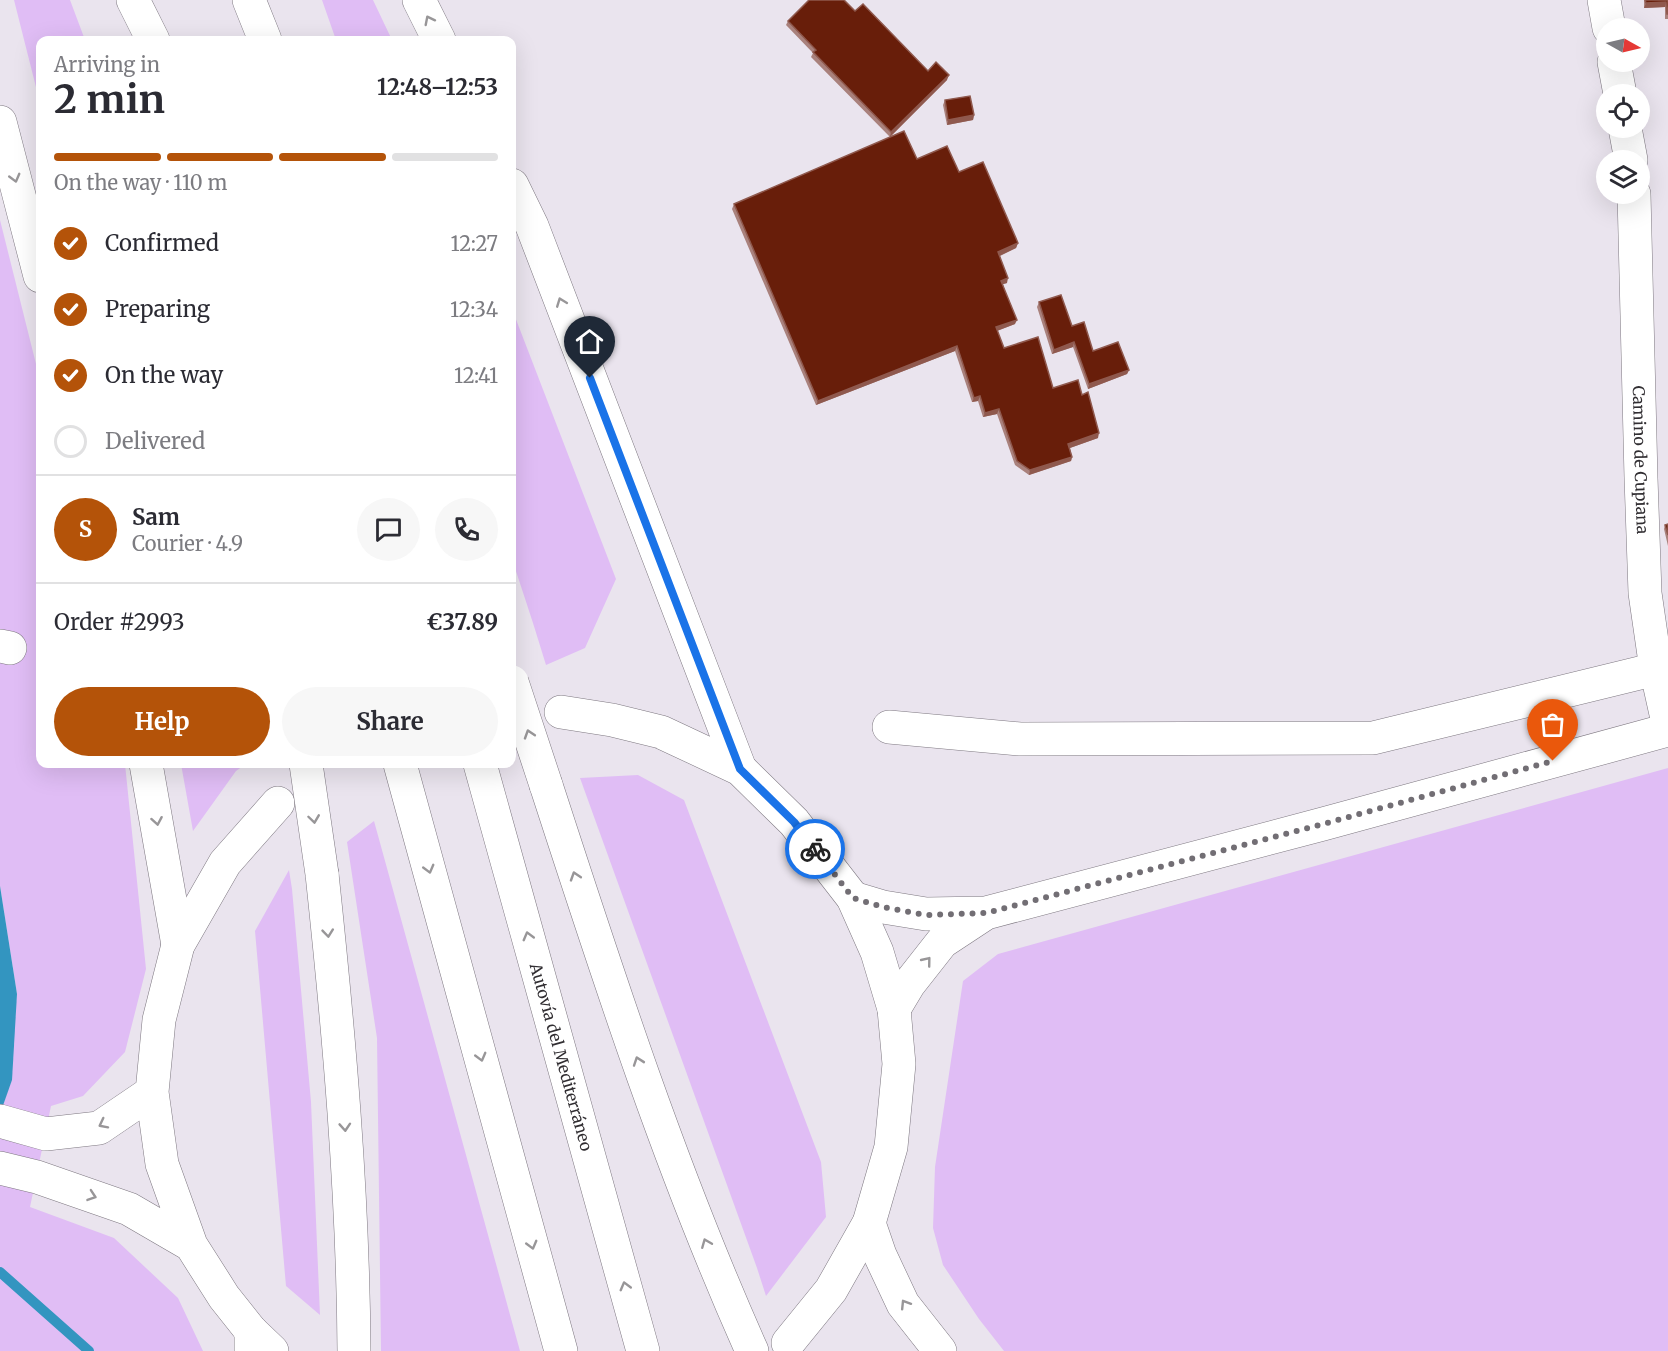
<!DOCTYPE html>
<meta charset="utf-8">
<style>
body{margin:0;font-family:Merriweather,serif;background:#f7f7f7;color:#2b2b33;height:100vh;display:flex;flex-direction:column;font-size:22px;white-space:nowrap}
*{box-sizing:border-box;margin:0}
p{font-size:20px;color:#7c7c81}
.icon{flex:none;width:33px;height:33px;fill:none;stroke:currentColor;stroke-width:2;stroke-linecap:round;stroke-linejoin:round}
.map{position:relative;flex:1;overflow:hidden}
.drawer{position:absolute;left:36px;top:36px;width:480px;height:732px;display:flex;flex-direction:column;background:#fff;border-radius:12px;box-shadow:0 6px 24px #0002}
.drawer>*{flex:none}
.needle{width:39px;rotate:98deg}
.tools{position:absolute;left:1596px;top:18px;display:grid;gap:12px}
.tools a{display:grid;place-items:center;width:54px;height:54px;border-radius:50%;background:#fff;box-shadow:0 6px 24px #0002;font-size:30px}
.pin{position:absolute;display:grid;place-items:center;width:51px;height:51px;color:#fff;margin:-62px -26px;border-radius:50% 50% 50% 0;rotate:-45deg;box-shadow:0 0 6px #0007}
.pin .icon{rotate:45deg}
.courier{position:absolute;display:grid;place-items:center;width:60px;height:60px;margin:-30px;border:4px solid #1a73e8;border-radius:50%;background:#fff;color:#222;box-shadow:0 2px 8px #0007}
.head em{font-style:normal;font-weight:700}
.head div{display:flex;flex-direction:column-reverse}
.head{display:flex;align-items:center;justify-content:space-between;height:102px;padding:0 18px}
h1{font-size:39px;font-weight:700;line-height:45px}
.bar{display:grid;grid-template-columns:repeat(4,1fr);gap:9px 6px;align-content:center;height:72px;padding:0 18px}
.bar i{height:8px;border-radius:4px;background:#e1e1e2}
.bar .selected{background:#b45309}
.bar p{grid-column:span 4}
.line{display:flex;align-items:center;gap:15px;padding:0 18px;border-top:2px solid #e1e1e2}
.line div{flex:1}
.round{display:grid;place-items:center;flex:none;width:63px;height:63px;border-radius:32px;background:#f7f7f7}
ol{padding:0 18px;list-style:none}
li{display:flex;align-items:center;gap:18px;height:66px}
li p{margin-inline-start:auto}
li .icon{padding:6px;border-radius:50%;background:#b45309;color:#fff;stroke-width:4}
li:last-child{color:#7c7c81}
li i{width:33px;height:33px;border:3px solid #e1e1e2;border-radius:50%}
.button{display:flex;gap:12px;margin-top:auto;padding:12px 18px}
.button a{flex:1;height:69px;border-radius:36px;background:#b45309;color:#fff;font-size:24px;font-weight:700;line-height:69px;text-align:center}
.button a+a{background:#f7f7f7;color:#2b2b33}
.map>svg:first-child{display:block}
</style>
<div class="map">
<svg width="1668" height="1351" viewBox="0 0 1668 1351">
<rect width="100%" height="100%" fill="#eae4ee"/>
<path fill="#e0bdf5" d="M14,0H70L85,40H40V103Z
M322,0H373L392,40H336Z
M0,220L40,380V764H125L146,969L125,1052L83,1096L51,1106L30,1207L114,1238L178,1298L203,1351H0V1114L17,994L0,886Z
M512,309L616,579L585,648L546,665L533,623L512,559Z
M181,764H246L236,771L193,831Z
M1668,768V1351H1004L979,1319L943,1265L933,1228L935,1167L963,981L998,954Z
M638,775L684,800L821,1162L826,1217L766,1296L757,1268L580,778Z
M374,821L520,1351H381L377,1038L347,842Z
M289,870L292,889L311,1102L320,1315L286,1286L255,931Z"/>
<path fill="#3395c0" d="M0,886L17,994L12,1080L0,1114Z"/>
<g fill="none" stroke-linecap="round" stroke-linejoin="round">
<path stroke="#3395c0" stroke-width="10" d="M0,1272L89,1351"/>
<defs>
<g id="minor">
<path d="M1604,0L1609,28"/>
<path d="M1614,62L1620,94"/>
<path d="M1625,128L1631,160"/>
<path id="s1" d="M1634,194L1641,478L1645,593L1656,669L1668,723"/>
<path d="M0,646L10,648"/>
<path d="M889,727L1020,739L1373,738L1656,669"/>
</g>
<path id="secondary" d="M853,898L883,907L926,914L986,913L1323,824L1668,730
M894,1009L909,984L942,942L986,913"/>
<path id="primary" d="M561,712L612,720L661,732L740,769L794,822L853,898L877,952L894,1009L899,1064L891,1147L869,1223L831,1290L788,1343
M0,1121L46,1134L99,1128L152,1092
M0,1168L37,1177L129,1209L191,1245
M272,1351L251,1331L224,1297L191,1245L162,1164L152,1092L159,1020L178,945L225,863L278,803"/>
<g id="motorway">
<path d="M133,0L153,40"/>
<path d="M249,0L265,40"/>
<path d="M419,0L439,40"/>
<path d="M0,122L40,276"/>
<path d="M512,185L532,226L740,769"/>
<path d="M146,764L178,945"/>
<path d="M400,764L561,1351"/>
<path id="s2" d="M480,764L643,1351"/>
<path d="M546,785C608,976 670,1168 752,1351"/>
<path d="M322,874C339,1033 353,1192 354,1351"/>
<path d="M869,1223L880,1255L903,1304L940,1351"/>
<path d="M251,1351V1331"/>
</g>
</defs>
<use href="#minor" stroke="#7e7881" stroke-width="34"/>
<use href="#secondary" stroke="#7e7881" stroke-width="34"/>
<use href="#primary" stroke="#7e7881" stroke-width="34"/>
<use href="#motorway" stroke="#7e7881" stroke-width="34"/>
<use href="#minor" stroke="#fff" stroke-width="33"/>
<use href="#secondary" stroke="#fff" stroke-width="33"/>
<use href="#primary" stroke="#fff" stroke-width="33"/>
<use href="#motorway" stroke="#fff" stroke-width="33"/>
<defs>
<path id="motorway-bridge" d="M512,682L546,785
M306,764L322,874"/>
</defs>
<use href="#motorway-bridge" stroke="#7e7881" stroke-width="34" stroke-linecap="butt"/>
<use href="#motorway-bridge" stroke="#fff" stroke-width="33"/>
</g>
<path fill="#a9817c" d="M1644,0H1668V19H1665V7L1644,8Z
M855,11L928,71L947,80L890,137L811,57L813,53L786,25L788,21Z
M945,100L974,115L973,120L947,125L943,105Z
M917,159L1018,243L1016,248L1000,256L1007,283L1003,284L1015,324L997,331L1004,348L1053,388L1082,395L1098,438L1070,448L1072,457L1071,461L1029,475L1015,465L997,414L983,417L978,401L972,402L955,351L816,405L732,209L734,204Z
M1039,302L1072,326L1093,351L1129,370L1127,374L1088,389L1073,347L1052,354L1037,307Z
M1668,524V546L1664,529L1665,525Z"/>
<path fill="#8f594e" d="M1666,2L1665,7L1644,8L1646,3Z
M949,75L947,80L890,137L891,132Z
M974,115L973,120L947,125L948,120Z
M1018,243L1016,248L997,257L998,252Z
M1008,278L1007,283L1000,285L1001,281Z
M1017,320L1015,324L994,332L996,327Z
M1074,342L1073,347L1052,354L1054,350Z
M957,346L955,351L816,405L818,401Z
M1129,370L1127,374L1088,389L1089,384Z
M980,396L978,401L972,402L974,398Z
M999,409L997,414L983,417L985,413Z
M1099,433L1098,438L1067,449L1068,444Z
M1072,457L1071,461L1029,475L1030,470Z"/>
<path fill="#681e0a" stroke="#8f594e" stroke-width="1.5" d="M809,0H844L855,11L863,4L928,71L936,62L949,75L891,132L813,52L816,50L788,21Z
M1645,0H1668V14H1667L1666,2L1646,3Z
M970,96L974,115L948,120L945,100Z
M904,131L917,159L947,146L959,172L983,162L1018,243L998,252L1008,278L1001,281L1017,320L996,327L1004,348L1038,337L1053,388L1078,380L1082,395L1088,392L1099,433L1068,444L1072,457L1030,470L1017,461L999,409L985,413L980,396L974,398L957,346L818,401L734,204Z
M1061,295L1072,326L1084,322L1093,351L1118,342L1129,370L1089,384L1074,342L1054,350L1039,302Z
M1668,524V535L1665,525Z"/>
<defs><path id="oneway-chevron" d="M-2-3.5L2.5 0L-2 3.5" fill="none" stroke-width="1.6" stroke-linecap="round" stroke-linejoin="round" transform="scale(1.5)"/></defs>
<g stroke="#989698">
<use href="#oneway-chevron" transform="translate(429 20) rotate(-117)"/>
<use href="#oneway-chevron" transform="translate(15 178) rotate(75)"/>
<use href="#oneway-chevron" transform="translate(561 302) rotate(-111)"/>
<use href="#oneway-chevron" transform="translate(529 734) rotate(-108)"/>
<use href="#oneway-chevron" transform="translate(314 819) rotate(82)"/>
<use href="#oneway-chevron" transform="translate(157 821) rotate(80)"/>
<use href="#oneway-chevron" transform="translate(429 869) rotate(75)"/>
<use href="#oneway-chevron" transform="translate(575 876) rotate(-108)"/>
<use href="#oneway-chevron" transform="translate(328 933) rotate(84)"/>
<use href="#oneway-chevron" transform="translate(528 936) rotate(-105)"/>
<use href="#oneway-chevron" transform="translate(927 961) rotate(-51)"/>
<use href="#oneway-chevron" transform="translate(481 1057) rotate(75)"/>
<use href="#oneway-chevron" transform="translate(638 1061) rotate(-109)"/>
<use href="#oneway-chevron" transform="translate(103 1124) rotate(153)"/>
<use href="#oneway-chevron" transform="translate(345 1127) rotate(86)"/>
<use href="#oneway-chevron" transform="translate(92 1196) rotate(19)"/>
<use href="#oneway-chevron" transform="translate(706 1243) rotate(-112)"/>
<use href="#oneway-chevron" transform="translate(532 1245) rotate(75)"/>
<use href="#oneway-chevron" transform="translate(625 1286) rotate(-105)"/>
<use href="#oneway-chevron" transform="translate(905 1304) rotate(-122)"/>
</g>
<g fill="none" stroke-linecap="round" stroke-linejoin="round">
<path stroke="#726e74" stroke-width="6" stroke-dasharray="0 10.8" d="M815,849L853,898L883,907L926,915L986,913L1323,824L1553,761"/>
<path stroke="#1a73e8" stroke-width="8" d="M590,378L740,769L794,822L815,849"/>
</g>
<g text-anchor="middle" stroke-width="6" stroke-linejoin="round" paint-order="stroke">
<g font-size="16" fill="#312e32" stroke="#fff">
<text dy="6" stroke="none"><textPath href="#s1" startOffset="266">Camino de Cupiana</textPath></text>
<text dy="6" stroke="none"><textPath href="#s2" startOffset="304">Autovía del Mediterráneo</textPath></text>
</g>
</g>
</svg>
<div class="tools">
<a><svg class="needle" viewBox="-14 -14 28 28"><path d="M0-13l5 13h-10z" fill="#e53935"/><path d="M0 13l5-13h-10z" fill="#7c7c81"/></svg></a>
<a><svg class="icon" aria-label="locate" viewBox="0 0 24 24"><circle cx="12" cy="12" r="6"/><path d="M12 2v4M12 18v4M2 12h4M18 12h4"/></svg></a>
<a><svg class="icon" aria-label="layers" viewBox="0 0 24 24"><path d="M12 4l9 5-9 5-9-5zM3 14l9 5 9-5"/></svg></a>
</div>
<div class="pin" style="left:1553px;top:761px;background:#ea580c"><svg class="icon" aria-label="bag" viewBox="0 0 24 24"><path d="M5 8h14l-1 12H6zM9 8a3 3 0 0 1 6 0"/></svg></div>
<div class="pin" style="left:590px;top:378px;background:#1f2937"><svg class="icon" aria-label="home" viewBox="0 0 24 24"><path d="M3 11l9-7 9 7M6 9v11h12V9"/></svg></div>
<div class="courier" style="left:815px;top:849px"><svg class="icon" aria-label="bike" viewBox="0 0 24 24"><circle cx="6" cy="16" r="4"/><circle cx="18" cy="16" r="4"/><path d="M6 16l4-8h5l3 8M10 8l3 8H6M13 5h3"/></svg></div>
<section class="drawer">
<div class="head"><div><h1>2 min</h1><p>Arriving in</p></div><em>12:48–12:53</em></div>
<div class="bar"><i class="selected"></i><i class="selected"></i><i class="selected"></i><i></i><p>On the way · 110 m</p></div>
<ol>
<li><svg class="icon" aria-label="check" viewBox="0 0 24 24"><path d="M5 12l5 5 9-10"/></svg>Confirmed<p>12:27</p></li>
<li><svg class="icon" aria-label="check" viewBox="0 0 24 24"><path d="M5 12l5 5 9-10"/></svg>Preparing<p>12:34</p></li>
<li><svg class="icon" aria-label="check" viewBox="0 0 24 24"><path d="M5 12l5 5 9-10"/></svg>On the way<p>12:41</p></li>
<li><i></i>Delivered</li>
</ol>
<div class="line" style="height:108px"><b class="round" style="background:#b45309;color:#fff">S</b><div><b>Sam</b><p>Courier · 4.9</p></div><a class="round"><svg class="icon" aria-label="chat" viewBox="0 0 24 24"><path d="M4 5h16v11H9l-5 4z"/></svg></a><a class="round"><svg class="icon" aria-label="phone" viewBox="0 0 24 24"><path d="M5 4h4l2 5-3 2q2 4 5 5l2-3 5 2v4C11 20 4 13 5 4z"/></svg></a></div>
<div class="line" style="height:78px"><div>Order #2993</div><b>€37.89</b></div>
<div class="button"><a>Help</a><a>Share</a></div>
</section>
</div>
